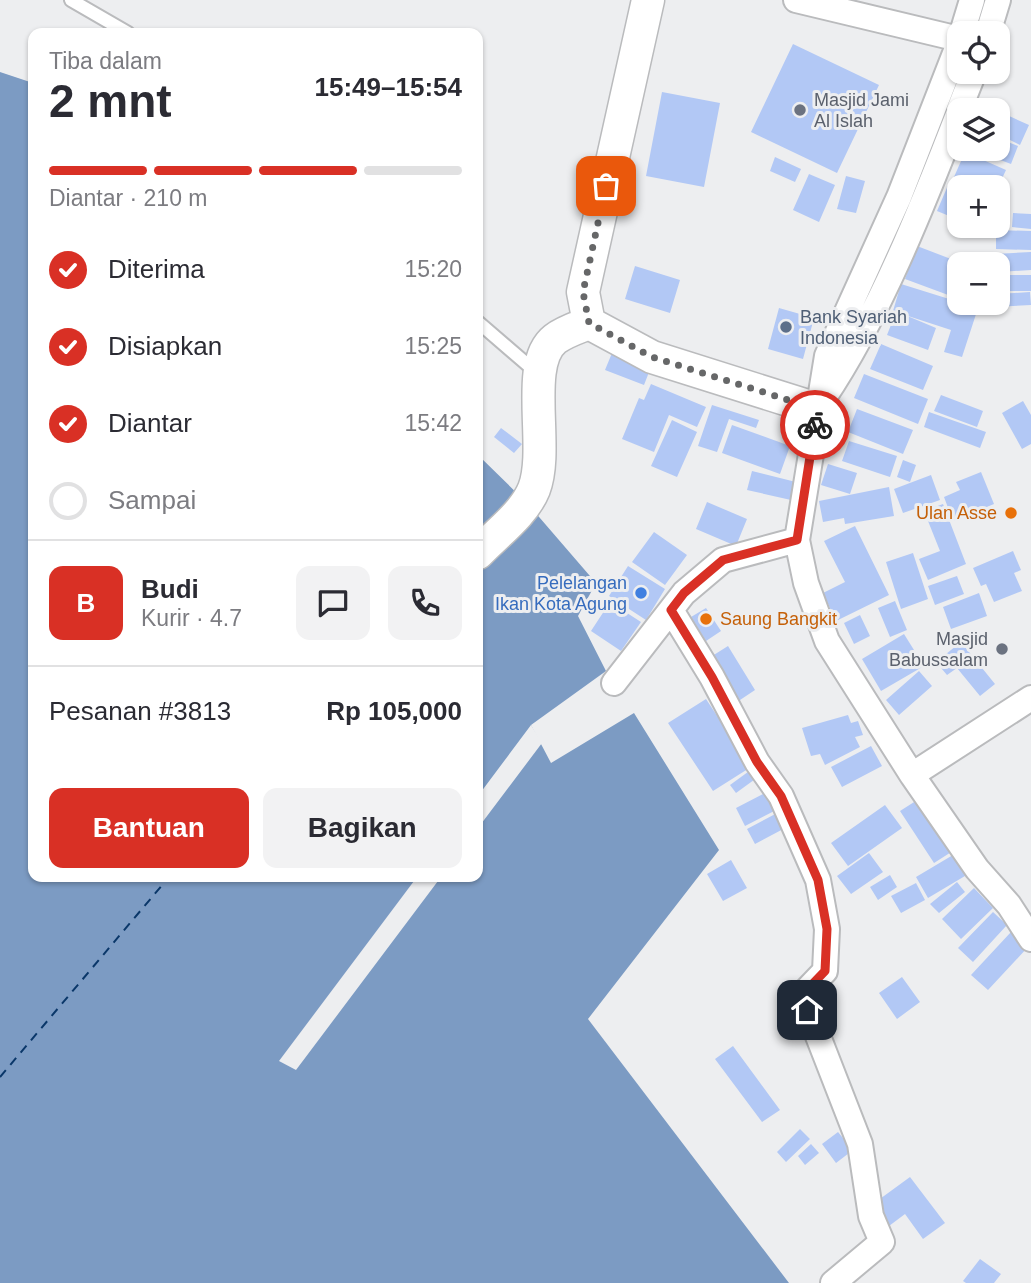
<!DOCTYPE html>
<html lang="id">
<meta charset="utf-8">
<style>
body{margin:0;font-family:Arial,sans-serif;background:#f2f2f3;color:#2b2b33;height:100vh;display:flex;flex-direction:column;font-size:26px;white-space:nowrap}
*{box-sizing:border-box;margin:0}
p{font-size:23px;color:#7c7c81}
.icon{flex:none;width:38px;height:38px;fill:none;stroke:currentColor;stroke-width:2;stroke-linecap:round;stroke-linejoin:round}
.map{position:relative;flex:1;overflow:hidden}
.details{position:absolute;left:28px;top:28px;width:455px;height:854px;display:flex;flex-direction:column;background:#fff;border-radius:14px;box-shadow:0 2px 5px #0004}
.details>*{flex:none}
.fabs{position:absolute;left:947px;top:21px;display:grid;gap:14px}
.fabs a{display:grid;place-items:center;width:63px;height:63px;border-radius:14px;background:#fff;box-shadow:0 2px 5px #0004;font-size:35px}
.pin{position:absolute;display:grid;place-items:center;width:60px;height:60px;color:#fff;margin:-30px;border-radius:14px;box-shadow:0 4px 10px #0006}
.courier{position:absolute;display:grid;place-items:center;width:70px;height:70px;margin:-35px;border:5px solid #d93025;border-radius:50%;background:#fff;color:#222;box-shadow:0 2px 9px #0007}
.head em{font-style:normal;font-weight:700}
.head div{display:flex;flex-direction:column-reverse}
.head{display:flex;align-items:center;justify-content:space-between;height:119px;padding:0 21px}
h1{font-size:46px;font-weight:700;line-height:52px}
.bar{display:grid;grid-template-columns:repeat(4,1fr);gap:10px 7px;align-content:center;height:84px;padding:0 21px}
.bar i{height:9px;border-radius:5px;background:#e1e1e2}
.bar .current{background:#d93025}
.bar p{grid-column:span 4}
.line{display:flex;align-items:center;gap:18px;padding:0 21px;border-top:2px solid #e1e1e2}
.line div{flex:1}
.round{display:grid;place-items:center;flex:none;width:74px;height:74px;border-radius:14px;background:#f2f2f3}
ol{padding:0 21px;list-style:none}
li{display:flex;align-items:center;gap:21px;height:77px}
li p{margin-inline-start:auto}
li .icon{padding:7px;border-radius:50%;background:#d93025;color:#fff;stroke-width:4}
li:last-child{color:#7c7c81}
li i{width:38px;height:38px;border:4px solid #e1e1e2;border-radius:50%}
.action{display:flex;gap:14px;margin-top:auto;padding:14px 21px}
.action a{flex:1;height:80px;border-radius:14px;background:#d93025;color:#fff;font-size:28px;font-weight:700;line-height:80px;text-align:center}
.action a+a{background:#f2f2f3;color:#2b2b33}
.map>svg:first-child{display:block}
</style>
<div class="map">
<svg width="1031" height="1283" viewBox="0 0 1031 1283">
<rect width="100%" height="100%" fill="#edeef0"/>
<path fill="#7c9bc3" d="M0,72L33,83V877H478V455L527,503L596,583L578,616L606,671L531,725L551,763L634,713L719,850L588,1019L789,1283H0Z"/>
<path fill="#edeef0" d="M531,725L542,743L478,828V796Z
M417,877H441L296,1070L279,1061Z"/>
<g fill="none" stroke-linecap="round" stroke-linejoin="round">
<path stroke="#0a3769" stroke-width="2" stroke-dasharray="9 7" stroke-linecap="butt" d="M0,1077L169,877"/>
</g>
<path fill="#b2c8f5" d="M793,44L879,85L837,173L751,132Z
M662,92L720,103L704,187L646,176Z
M998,111L1029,125L1020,145L998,134Z
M998,138L1018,146L1011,164L971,149H998Z
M965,152L1006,170L998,187H978L954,177Z
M775,157L801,169L795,182L770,171Z
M809,174L835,185L819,222L793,210Z
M846,176L865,181L856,213L837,209Z
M949,183L959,187V220L937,211Z
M1013,213L1031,214V229L1012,227Z
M996,230L1031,231V250L996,249Z
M917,246L964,264H959V299L905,279Z
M1031,252V270L998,272L995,254Z
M635,266L680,280L670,313L625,299Z
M998,275H1031V291H998Z
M901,284L978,308L962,357L944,352L951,330L905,315L936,328L928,350L887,335L896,312L893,311Z
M1030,292L1031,305L992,307V303H998V294Z
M779,308L814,318L803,359L768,349Z
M881,344L933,366L923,390L870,369Z
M612,353L651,367L644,385L605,370Z
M864,374L928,399L918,424L854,398Z
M651,384L706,407L697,427L669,415L654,452L622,439L639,398L644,400Z
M941,395L983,411L977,427L934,411Z
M1023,401L1031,415V444L1022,449L1002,413Z
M712,405L759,420L756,428L729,419L717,452L698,446Z
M857,409L913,430L903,454L848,432Z
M929,412L986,432L980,448L924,427Z
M672,420L697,432L677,477L651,466Z
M732,425L790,446L780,474L722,453Z
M501,428L522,444L514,453L494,437Z
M849,441L897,456L890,477L842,461Z
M903,460L916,465L910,482L897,477Z
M828,464L857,473L850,494L821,485Z
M752,471L796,482L791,500L747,490Z
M981,472L994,504L953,521L944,497L960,490L956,482Z
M931,475L940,500L903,513L894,489Z
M889,487L894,516L845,524L844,518L823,522L819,501Z
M707,502L747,519L736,546L696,529Z
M943,504L966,564L928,580L919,559L940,551L924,511Z
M855,526L889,595L836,621L823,593L845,582L824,541Z
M654,532L687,555L665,585L632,562Z
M1013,551L1021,570L1014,573L1022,591L994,602L986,584L981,586L973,568Z
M913,553L928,599L901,609L886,562Z
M628,566L665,589L646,620L609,596Z
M957,576L964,594L935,605L928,586Z
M979,593L987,616L951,629L943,607Z
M895,601L907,630L890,637L878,608Z
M610,602L641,622L621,651L591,631Z
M706,608L721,631L706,641L691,617Z
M860,615L870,636L854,644L844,623Z
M904,634L924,666L881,691L862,659Z
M961,642L995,684L980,696L957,668L947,675L936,662Z
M728,646L755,690L737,702L709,658Z
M919,671L932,686L899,715L886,700Z
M706,699L751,767L713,791L668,723Z
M848,715L851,723L858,721L863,735L855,737L860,747L825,765L820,754L811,756L802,728Z
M871,746L882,766L842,787L831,767Z
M752,769L758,777L736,793L730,785Z
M773,789L782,807L745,826L736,808Z
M922,797L956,849L934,863L900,811Z
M885,805L902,828L848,866L831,843Z
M779,812L787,827L755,844L747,829Z
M958,852L970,873L928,898L916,877Z
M869,853L883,872L851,894L837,876Z
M731,860L747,888L723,901L707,874Z
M890,875L897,887L878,900L870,887Z
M957,882L965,892L939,913L930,904Z
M916,883L925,900L901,913L891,896Z
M974,888L993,908L961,939L942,919Z
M993,912L1007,925L973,962L958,948Z
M1011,932L1028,947L988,990L971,975Z
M902,977L920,1002L897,1019L879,993Z
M733,1046L780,1110L762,1122L715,1059Z
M800,1129L810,1139L786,1162L777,1152Z
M838,1132L853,1150L836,1163L822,1144Z
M811,1144L819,1153L805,1165L798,1156Z
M910,1177L945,1223L923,1239L905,1214L889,1226L873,1204Z
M980,1259L1001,1274L994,1283H966L963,1281Z"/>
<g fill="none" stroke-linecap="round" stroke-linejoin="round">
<defs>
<path id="service" d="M71,0L128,33
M478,322L536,372"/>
<path id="minor" d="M796,0L959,39
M962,33L972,0
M988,33L998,0
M959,43L899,197L827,356L797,540L806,583L827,641L912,775L1031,698
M959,110L974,72
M823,399C879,316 923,205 959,112
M671,610L712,677L757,762L781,796L818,880L827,929L825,971L802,995L860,1144L871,1216L882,1242L833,1283
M614,683L684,593L723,560L797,540
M912,775L977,869L1009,905L1031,939"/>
<path id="tertiary" d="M648,0L583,292L589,323L652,357L817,409
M478,553C496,534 524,514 534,489C550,448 523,364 555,339C564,332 579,327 589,323"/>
</defs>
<use href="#service" stroke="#babbbd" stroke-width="16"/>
<use href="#minor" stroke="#babbbd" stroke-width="28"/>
<use href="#tertiary" stroke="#babbbd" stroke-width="35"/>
<use href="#service" stroke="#fff" stroke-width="12"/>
<use href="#minor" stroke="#fff" stroke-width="24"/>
<use href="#tertiary" stroke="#fff" stroke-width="32"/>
</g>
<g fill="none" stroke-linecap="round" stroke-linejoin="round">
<path stroke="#666768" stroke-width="7" stroke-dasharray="0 12.6" d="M606,186L583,292L589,323L652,357L817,409L815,425"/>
<path stroke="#d93025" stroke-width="9" d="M807,1010L802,995L825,971L827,929L818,880L781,796L757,762L712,677L671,610L684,593L723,560L797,540L815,425"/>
</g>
<g fill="#6b7280" stroke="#edeef0" stroke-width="2.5">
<circle cx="800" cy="110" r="7"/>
<circle cx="1002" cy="649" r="7"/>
</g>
<circle fill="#5c6f8a" stroke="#edeef0" stroke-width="2.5" cx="786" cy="327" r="7"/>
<g fill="#e8710a" stroke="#edeef0" stroke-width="2.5">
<circle cx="1011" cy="513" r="7"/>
<circle cx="706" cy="619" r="7"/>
</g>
<circle fill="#3f7fe0" stroke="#edeef0" stroke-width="2.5" cx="641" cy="593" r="7"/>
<g text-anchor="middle" stroke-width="6" stroke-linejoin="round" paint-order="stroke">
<g font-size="18" fill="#5b616d" stroke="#edeef0" text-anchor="start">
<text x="814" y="106">Masjid Jami<tspan x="814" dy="21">Al Islah</tspan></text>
<text x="988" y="645" text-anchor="end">Masjid<tspan x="988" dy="21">Babussalam</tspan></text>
</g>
<g font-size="18" fill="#4e5e75" stroke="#edeef0" text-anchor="start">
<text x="800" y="323">Bank Syariah<tspan x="800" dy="21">Indonesia</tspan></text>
</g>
<g font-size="18" fill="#c56008" stroke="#edeef0" text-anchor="end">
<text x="997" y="519">Ulan Asse</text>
<text x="720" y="625" text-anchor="start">Saung Bangkit</text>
</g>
<g font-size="18" fill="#366cbe" stroke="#edeef0" text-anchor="end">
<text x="627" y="589">Pelelangan<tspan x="627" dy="21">Ikan Kota Agung</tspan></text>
</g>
</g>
</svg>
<div class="fabs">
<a><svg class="icon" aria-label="locate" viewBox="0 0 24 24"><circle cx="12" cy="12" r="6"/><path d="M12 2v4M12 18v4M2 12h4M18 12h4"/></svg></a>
<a><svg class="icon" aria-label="layers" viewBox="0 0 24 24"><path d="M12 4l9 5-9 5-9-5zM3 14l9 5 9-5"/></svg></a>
<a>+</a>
<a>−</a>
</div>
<div class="pin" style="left:606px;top:186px;background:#ea580c"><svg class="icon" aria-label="bag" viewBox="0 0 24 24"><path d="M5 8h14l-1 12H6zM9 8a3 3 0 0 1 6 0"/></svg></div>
<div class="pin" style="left:807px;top:1010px;background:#1f2937"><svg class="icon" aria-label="home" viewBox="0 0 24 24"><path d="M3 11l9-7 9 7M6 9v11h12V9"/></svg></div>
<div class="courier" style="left:815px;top:425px"><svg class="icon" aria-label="bike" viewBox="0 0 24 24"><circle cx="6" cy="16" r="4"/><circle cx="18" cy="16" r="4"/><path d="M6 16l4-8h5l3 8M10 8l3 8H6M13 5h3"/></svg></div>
<section class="details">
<div class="head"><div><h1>2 mnt</h1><p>Tiba dalam</p></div><em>15:49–15:54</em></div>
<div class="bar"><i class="current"></i><i class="current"></i><i class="current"></i><i></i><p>Diantar · 210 m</p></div>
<ol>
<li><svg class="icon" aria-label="check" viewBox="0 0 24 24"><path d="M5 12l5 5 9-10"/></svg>Diterima<p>15:20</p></li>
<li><svg class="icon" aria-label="check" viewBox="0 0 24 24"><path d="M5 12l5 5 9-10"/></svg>Disiapkan<p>15:25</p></li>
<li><svg class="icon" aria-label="check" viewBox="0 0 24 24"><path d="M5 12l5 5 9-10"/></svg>Diantar<p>15:42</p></li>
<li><i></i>Sampai</li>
</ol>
<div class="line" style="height:126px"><b class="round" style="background:#d93025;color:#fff">B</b><div><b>Budi</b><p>Kurir · 4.7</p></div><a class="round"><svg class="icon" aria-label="chat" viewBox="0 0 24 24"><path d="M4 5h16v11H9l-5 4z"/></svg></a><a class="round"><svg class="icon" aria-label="phone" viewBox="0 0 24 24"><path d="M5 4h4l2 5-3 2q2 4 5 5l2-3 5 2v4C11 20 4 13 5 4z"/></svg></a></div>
<div class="line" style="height:91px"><div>Pesanan #3813</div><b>Rp 105,000</b></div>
<div class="action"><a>Bantuan</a><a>Bagikan</a></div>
</section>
</div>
